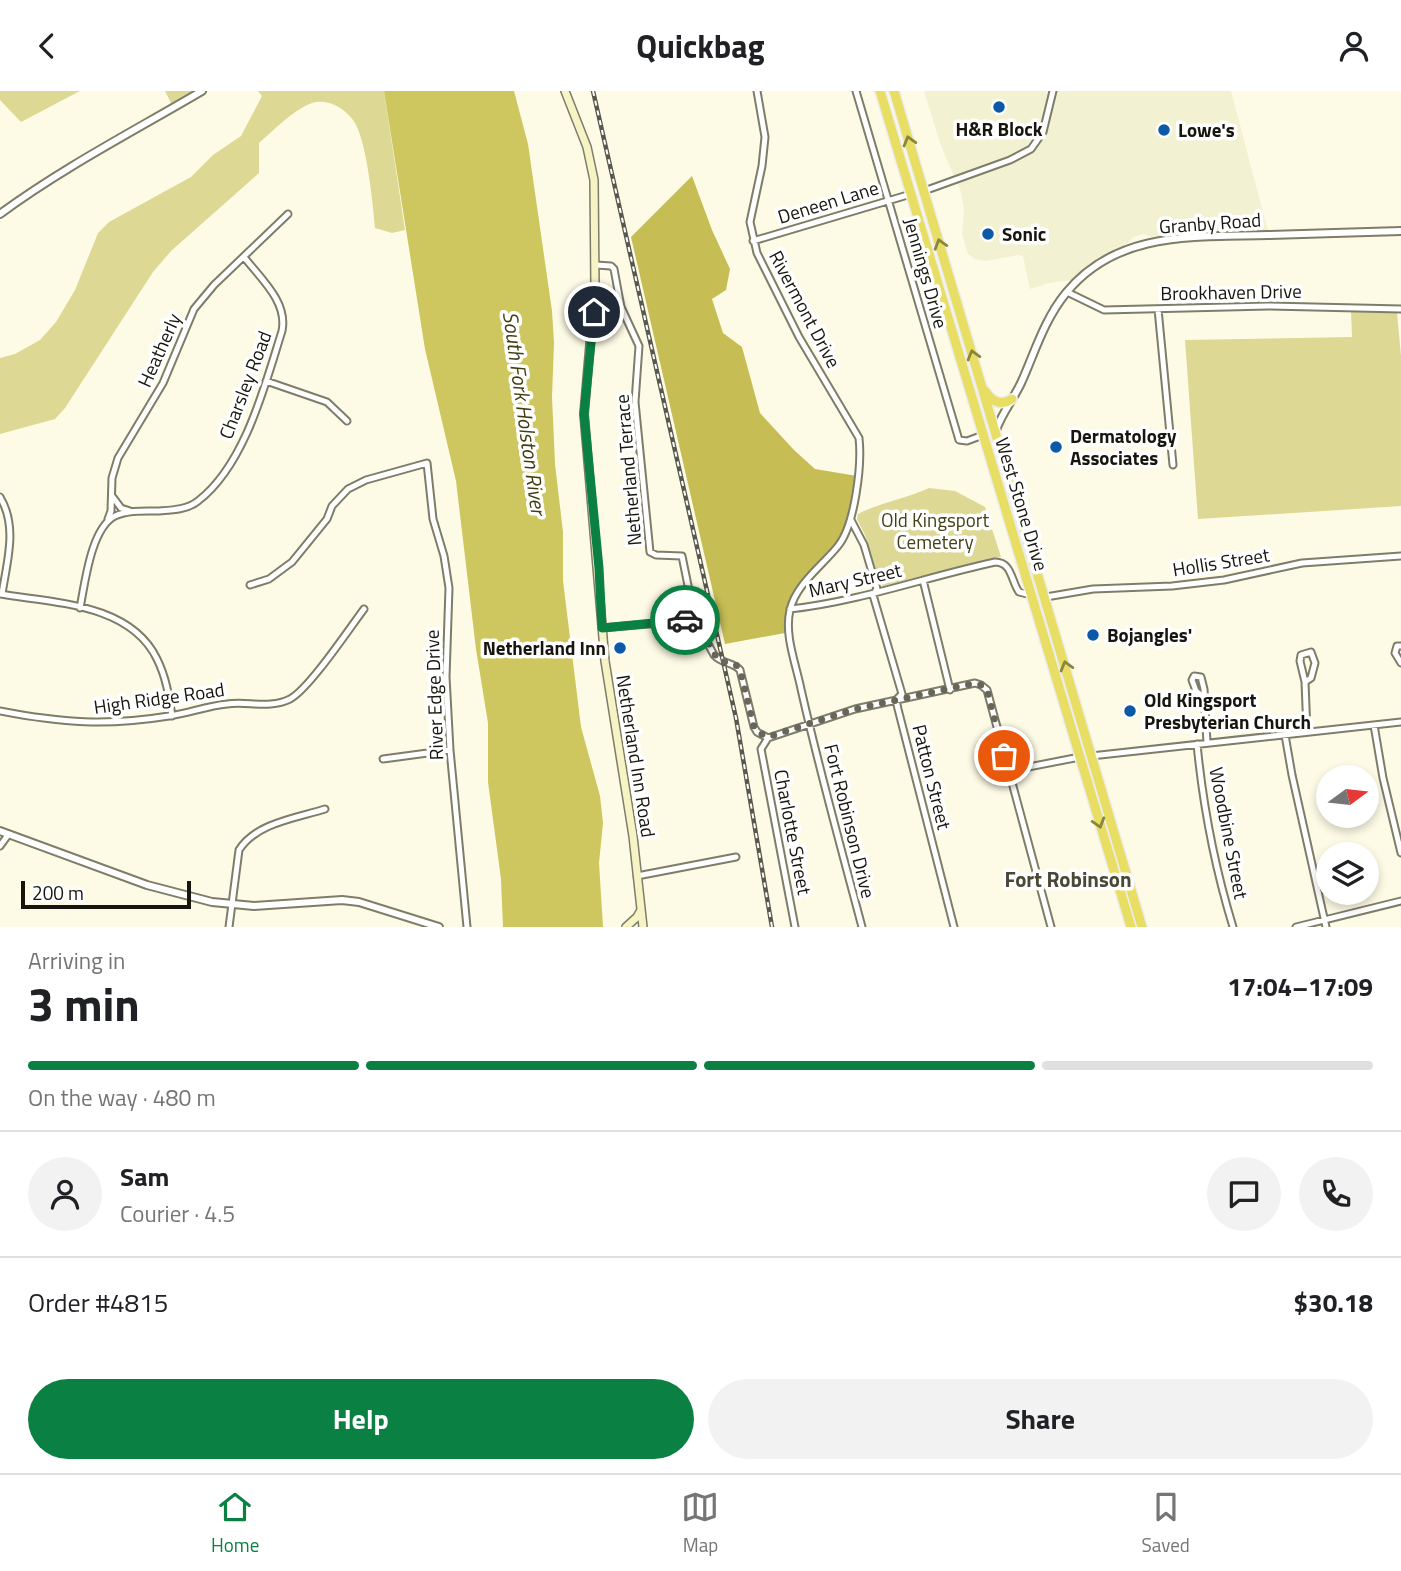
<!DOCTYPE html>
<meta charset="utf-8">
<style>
body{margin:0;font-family:"Titillium Web",sans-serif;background:#f2f2f2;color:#202124;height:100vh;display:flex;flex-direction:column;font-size:26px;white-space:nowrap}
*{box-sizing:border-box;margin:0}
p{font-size:23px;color:#757577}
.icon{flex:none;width:38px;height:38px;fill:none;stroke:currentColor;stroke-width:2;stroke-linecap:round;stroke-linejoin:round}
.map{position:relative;height:836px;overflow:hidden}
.sheet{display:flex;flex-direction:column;background:#fff;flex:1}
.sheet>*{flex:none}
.needle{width:46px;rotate:75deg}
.tools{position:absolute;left:1316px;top:674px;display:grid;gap:14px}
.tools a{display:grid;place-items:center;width:63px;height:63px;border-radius:50%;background:#fff;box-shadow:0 4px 10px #0003;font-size:35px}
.scale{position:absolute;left:21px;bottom:18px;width:170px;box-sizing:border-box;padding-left:7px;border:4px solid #16160e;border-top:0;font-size:19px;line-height:24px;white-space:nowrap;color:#16160e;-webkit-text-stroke:5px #fff;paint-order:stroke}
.pin{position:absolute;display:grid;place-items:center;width:60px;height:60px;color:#fff;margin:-30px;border:4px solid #fff;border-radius:50%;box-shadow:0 2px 7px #0007}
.courier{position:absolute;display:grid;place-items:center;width:70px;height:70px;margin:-35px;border:5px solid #0b8043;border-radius:50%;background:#fff;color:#222;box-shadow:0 2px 9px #0007}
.head em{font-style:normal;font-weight:700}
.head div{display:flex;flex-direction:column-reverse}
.head{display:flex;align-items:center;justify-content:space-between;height:119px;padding:0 28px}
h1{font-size:46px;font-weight:700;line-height:52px}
.bar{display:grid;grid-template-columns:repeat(4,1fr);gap:10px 7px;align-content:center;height:84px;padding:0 28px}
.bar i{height:9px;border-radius:5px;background:#e0e0e0}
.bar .on{background:#0b8043}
.bar p{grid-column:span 4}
.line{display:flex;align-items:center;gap:18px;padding:0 28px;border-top:2px solid #e0e0e0}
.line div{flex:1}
.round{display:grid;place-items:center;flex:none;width:74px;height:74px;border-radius:37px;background:#f2f2f2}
.button{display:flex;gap:14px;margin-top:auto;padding:14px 28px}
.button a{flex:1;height:80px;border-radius:42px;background:#0b8043;color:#fff;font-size:28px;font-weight:700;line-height:80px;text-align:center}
.button a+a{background:#f2f2f2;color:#202124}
header{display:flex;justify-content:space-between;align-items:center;height:91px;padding:0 28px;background:#fff;font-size:32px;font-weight:700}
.tab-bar{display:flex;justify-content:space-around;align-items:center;height:98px;border-top:2px solid #e0e0e0;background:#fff;font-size:19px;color:#757577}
.tab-bar a{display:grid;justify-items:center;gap:4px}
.tab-bar .on{color:#0b8043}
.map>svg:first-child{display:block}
</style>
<header><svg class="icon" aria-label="back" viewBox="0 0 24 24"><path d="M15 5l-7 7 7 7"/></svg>Quickbag<svg class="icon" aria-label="person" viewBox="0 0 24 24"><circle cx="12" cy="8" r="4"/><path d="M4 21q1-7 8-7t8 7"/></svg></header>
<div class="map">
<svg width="1401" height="836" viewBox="0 0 1401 836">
<rect width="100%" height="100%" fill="#fdfbe5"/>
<path fill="#f2f1d2" d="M924,0H1231L1268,140L1178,143L1151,146L1144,143L1133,146L1129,151L1089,174L1072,189L1049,192L1030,198L1023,165L1018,164L986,170L975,168L968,163L962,143L964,119L961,101L941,55Z"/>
<path fill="#ddd894" d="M0,0H80L21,31L0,9Z
M165,0H208L175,20Z
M258,0H384L405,139L392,142L375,137C373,113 367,55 356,34C349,20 332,9 316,11C298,14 273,40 259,52V82L171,160L153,181L65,317L55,328L0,343V267L15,263L40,249L56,231L75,199L98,142L109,131L191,86L213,64L241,45L262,5Z
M1351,220L1397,222L1401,265V415L1198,428L1185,249L1352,246Z
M929,397L955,400L985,416L1001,466L883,495L878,490L865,444L857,428L858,423C881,411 906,408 929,397Z"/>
<path fill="#c6bd54" d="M692,85L712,139L730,178L726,199L712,208L723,242L742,256L760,322L794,359L815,378L857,385L846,442L801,496L790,518L785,542L725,553L631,146Z"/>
<path fill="#cec65e" d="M384,0H514L528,53L552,220L554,252L552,306L555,373L563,441V490L581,636L600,705L603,732L599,772L603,836H503L501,788L488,691V632L476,558L456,390L425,258Z"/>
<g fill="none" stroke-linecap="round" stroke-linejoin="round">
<defs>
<path id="minor" d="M757,0L765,46L762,75L750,131L757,162L799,246L859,347C862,374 855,434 838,455C822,475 796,493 790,519C784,544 796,573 801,598C819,678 841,757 862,836
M856,0L959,349L967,350L983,344
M924,100L1010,69L1031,58L1043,41L1053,0
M753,150L911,103
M596,174L611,175L614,178L621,216L639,255L635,311L650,461L656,464L682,465L695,529
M1067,201L1104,219L1268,215L1401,218
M1158,218L1173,374
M266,290L327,311L347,330
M112,405L121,417L130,420
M0,406C18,436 7,470 2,503
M108,428L111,420L112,387L118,367L163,292L194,218L214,194L288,123
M851,429L864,454L877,498L873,504L902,603L896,609L898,618L954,836
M923,489L950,599
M250,494L269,488L292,471L327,428L332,415L348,398L366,389L427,372L433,428L444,465L449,497L446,586L450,659L467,836
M0,503C53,512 130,512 157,568C166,586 169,605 172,625
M1046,506L1093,498L1172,495L1224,489L1302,472L1401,465
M80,517C85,492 91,437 115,425C128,419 144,420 157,420C171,419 187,419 198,410C245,374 265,294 282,240C288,211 261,188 244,166
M790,518C861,510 926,486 995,471C1012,471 1011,490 1019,501L1031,504
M602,537L695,529L714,564C722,573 733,571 740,579L754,636L757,641L768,647L761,658L795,836
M1401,555H1397L1395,562L1401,572
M1305,591L1300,570L1301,564L1311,561L1315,572L1311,587L1305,591L1307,641
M1203,606L1196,600L1192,589L1194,585L1201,586L1204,598L1207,652
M0,620C62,632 107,635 169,625C189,622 207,615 227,613C247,610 270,618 290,608C309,598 349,538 364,518
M1374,634L1383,687L1401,762
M1285,644L1292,684L1326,836
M768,647L855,618L975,592L981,594L987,599L1051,836
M1197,653C1203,715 1215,777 1233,836
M1091,665L1401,631
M383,668L450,659
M1008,680L1080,666
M0,755L8,744
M637,785L736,766
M229,836L239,759C256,732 296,727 325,718
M1296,836L1401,810"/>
<path id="tertiary" d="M0,123C64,76 134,40 202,0
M996,339C1002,322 1013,309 1021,292C1035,261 1044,229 1066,202C1117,139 1196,146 1268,144C1312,143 1357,141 1401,140
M0,740L147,794L212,811L254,815L342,809L359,811L439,836"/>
<path id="secondary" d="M565,0L587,56L594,89L595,196L584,323L605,570L633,745L643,836
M626,836L637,826L641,819"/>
<path id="trunk" d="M880,0L1131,836
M894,0L1142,836
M985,300C992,311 1001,315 1012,308"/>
</defs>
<use href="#minor" stroke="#7e7d69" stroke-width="9"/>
<use href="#tertiary" stroke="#7e7d69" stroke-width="10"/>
<use href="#secondary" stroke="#7e7d69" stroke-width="10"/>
<use href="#trunk" stroke="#ececec" stroke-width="12"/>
<use href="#minor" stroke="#fff" stroke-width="5"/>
<use href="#tertiary" stroke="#fff" stroke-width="6"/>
<use href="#secondary" stroke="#f6f3c5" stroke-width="7"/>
<use href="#trunk" stroke="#e8de64" stroke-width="9"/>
<defs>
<path id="rail" d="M593,0L736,627L772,836"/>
</defs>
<use href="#rail" stroke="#59584c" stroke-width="4.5"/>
<use href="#rail" stroke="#fff" stroke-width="2" stroke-dasharray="5" stroke-linecap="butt"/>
</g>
<defs><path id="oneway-chevron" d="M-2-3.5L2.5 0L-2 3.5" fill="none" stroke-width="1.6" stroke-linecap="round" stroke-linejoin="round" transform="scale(1.75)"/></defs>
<g stroke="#8a843d">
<use href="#oneway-chevron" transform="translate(909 50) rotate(-106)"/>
<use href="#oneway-chevron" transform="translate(940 153) rotate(-107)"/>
<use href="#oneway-chevron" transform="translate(973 264) rotate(-106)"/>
<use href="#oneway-chevron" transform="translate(1066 575) rotate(-106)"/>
<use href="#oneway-chevron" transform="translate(1099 732) rotate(73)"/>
</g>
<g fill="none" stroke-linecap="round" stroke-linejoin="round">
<path stroke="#676659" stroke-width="7" stroke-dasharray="0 12.6" d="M685,529H695L718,569L736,574L740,579L754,636L757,641L768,646L855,618L975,592L981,594L987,599L1004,665"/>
<path stroke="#0b8043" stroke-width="9" d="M594,221L584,323L599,477L602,537L685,529"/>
</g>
<g fill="#0b59a7" stroke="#fff" stroke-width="2.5">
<circle cx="999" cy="16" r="7"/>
<circle cx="1164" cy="39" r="7"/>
<circle cx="988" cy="143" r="7"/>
<circle cx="1056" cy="356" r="7"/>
<circle cx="1093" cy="544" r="7"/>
<circle cx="620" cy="557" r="7"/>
<circle cx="1130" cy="620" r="7"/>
</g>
<g text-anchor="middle" stroke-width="7" stroke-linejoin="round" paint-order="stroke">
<g font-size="19" font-weight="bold" fill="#16160e" stroke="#fff" text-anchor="start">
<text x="999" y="45" text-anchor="middle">H&amp;R Block</text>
<text x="1178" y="46">Lowe's</text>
<text x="1002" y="150">Sonic</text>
<text x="1070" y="352">Dermatology<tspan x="1070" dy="22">Associates</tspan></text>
<text x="1107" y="551">Bojangles'</text>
<text x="606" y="564" text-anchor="end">Netherland Inn</text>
<text x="1144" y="616">Old Kingsport<tspan x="1144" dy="22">Presbyterian Church</tspan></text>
</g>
<g font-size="19" fill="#16160e" stroke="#fff">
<text transform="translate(828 111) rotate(-17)" y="7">Deneen Lane</text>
<text transform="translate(1210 132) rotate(-4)" y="7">Granby Road</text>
<text transform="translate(926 182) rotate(74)" y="7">Jennings Drive</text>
<text transform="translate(1231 201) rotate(-1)" y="7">Brookhaven Drive</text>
<text transform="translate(805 218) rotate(62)" y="7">Rivermont Drive</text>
<text transform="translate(159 259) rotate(-66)" y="7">Heatherly</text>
<text transform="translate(245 294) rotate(-69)" y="7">Charsley Road</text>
<text transform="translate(628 379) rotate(-95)" y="7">Netherland Terrace</text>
<text transform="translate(1022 413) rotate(73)" y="7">West Stone Drive</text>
<text transform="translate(1221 471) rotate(-9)" y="7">Hollis Street</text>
<text transform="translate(855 489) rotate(-13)" y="7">Mary Street</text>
<text transform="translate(434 604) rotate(-92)" y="7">River Edge Drive</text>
<text transform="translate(159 607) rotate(-8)" y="7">High Ridge Road</text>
<text transform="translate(636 665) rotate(81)" y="7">Netherland Inn Road</text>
<text transform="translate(932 686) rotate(76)" y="7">Patton Street</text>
<text transform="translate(850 730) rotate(76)" y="7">Fort Robinson Drive</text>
<text transform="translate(793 741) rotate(79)" y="7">Charlotte Street</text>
<text transform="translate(1229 742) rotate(79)" y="7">Woodbine Street</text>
</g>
<g font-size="19" fill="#444015" stroke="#fff">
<text x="935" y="436">Old Kingsport<tspan x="935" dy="22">Cemetery</tspan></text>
</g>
<g font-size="21" font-style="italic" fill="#413e12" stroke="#fff">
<text transform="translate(524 322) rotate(82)" y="7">South Fork Holston River</text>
</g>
<g font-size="21" font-weight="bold" fill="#4a4936" stroke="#fff">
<text x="1068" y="796">Fort Robinson</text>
</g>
</g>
</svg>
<div class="tools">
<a><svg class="needle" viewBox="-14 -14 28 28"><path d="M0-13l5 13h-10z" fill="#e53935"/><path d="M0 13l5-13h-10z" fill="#757577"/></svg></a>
<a><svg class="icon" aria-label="layers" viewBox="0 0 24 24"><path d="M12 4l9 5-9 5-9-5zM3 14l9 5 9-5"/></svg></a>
</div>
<div class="scale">200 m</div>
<div class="pin" style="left:1004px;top:665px;background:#ea580c"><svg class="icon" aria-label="bag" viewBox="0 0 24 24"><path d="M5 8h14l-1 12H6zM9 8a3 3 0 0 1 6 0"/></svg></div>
<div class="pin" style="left:594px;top:221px;background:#1f2937"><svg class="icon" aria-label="home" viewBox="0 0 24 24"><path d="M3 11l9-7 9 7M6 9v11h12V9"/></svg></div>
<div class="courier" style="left:685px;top:529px"><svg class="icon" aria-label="car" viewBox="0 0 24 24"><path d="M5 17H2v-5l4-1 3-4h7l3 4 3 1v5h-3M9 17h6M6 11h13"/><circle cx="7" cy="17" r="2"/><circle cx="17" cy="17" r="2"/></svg></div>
</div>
<section class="sheet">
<div class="head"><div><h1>3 min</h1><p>Arriving in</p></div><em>17:04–17:09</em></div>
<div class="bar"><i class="on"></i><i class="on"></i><i class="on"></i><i></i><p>On the way · 480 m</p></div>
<div class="line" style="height:126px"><a class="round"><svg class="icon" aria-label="person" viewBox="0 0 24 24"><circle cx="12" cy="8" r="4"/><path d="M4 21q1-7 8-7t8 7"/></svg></a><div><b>Sam</b><p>Courier · 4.5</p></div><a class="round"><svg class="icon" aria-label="chat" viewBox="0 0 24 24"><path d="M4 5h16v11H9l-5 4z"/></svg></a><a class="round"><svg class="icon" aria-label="phone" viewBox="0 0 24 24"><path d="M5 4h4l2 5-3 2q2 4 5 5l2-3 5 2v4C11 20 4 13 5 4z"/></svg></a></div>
<div class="line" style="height:91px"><div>Order #4815</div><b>$30.18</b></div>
<div class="button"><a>Help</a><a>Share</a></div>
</section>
<nav class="tab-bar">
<a class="on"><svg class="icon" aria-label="home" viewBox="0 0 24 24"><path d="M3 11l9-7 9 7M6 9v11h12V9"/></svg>Home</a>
<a><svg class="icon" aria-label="map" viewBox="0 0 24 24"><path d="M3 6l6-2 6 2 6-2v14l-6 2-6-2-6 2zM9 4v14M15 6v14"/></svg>Map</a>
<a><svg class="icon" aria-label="saved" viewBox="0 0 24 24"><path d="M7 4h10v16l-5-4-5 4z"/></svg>Saved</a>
</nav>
